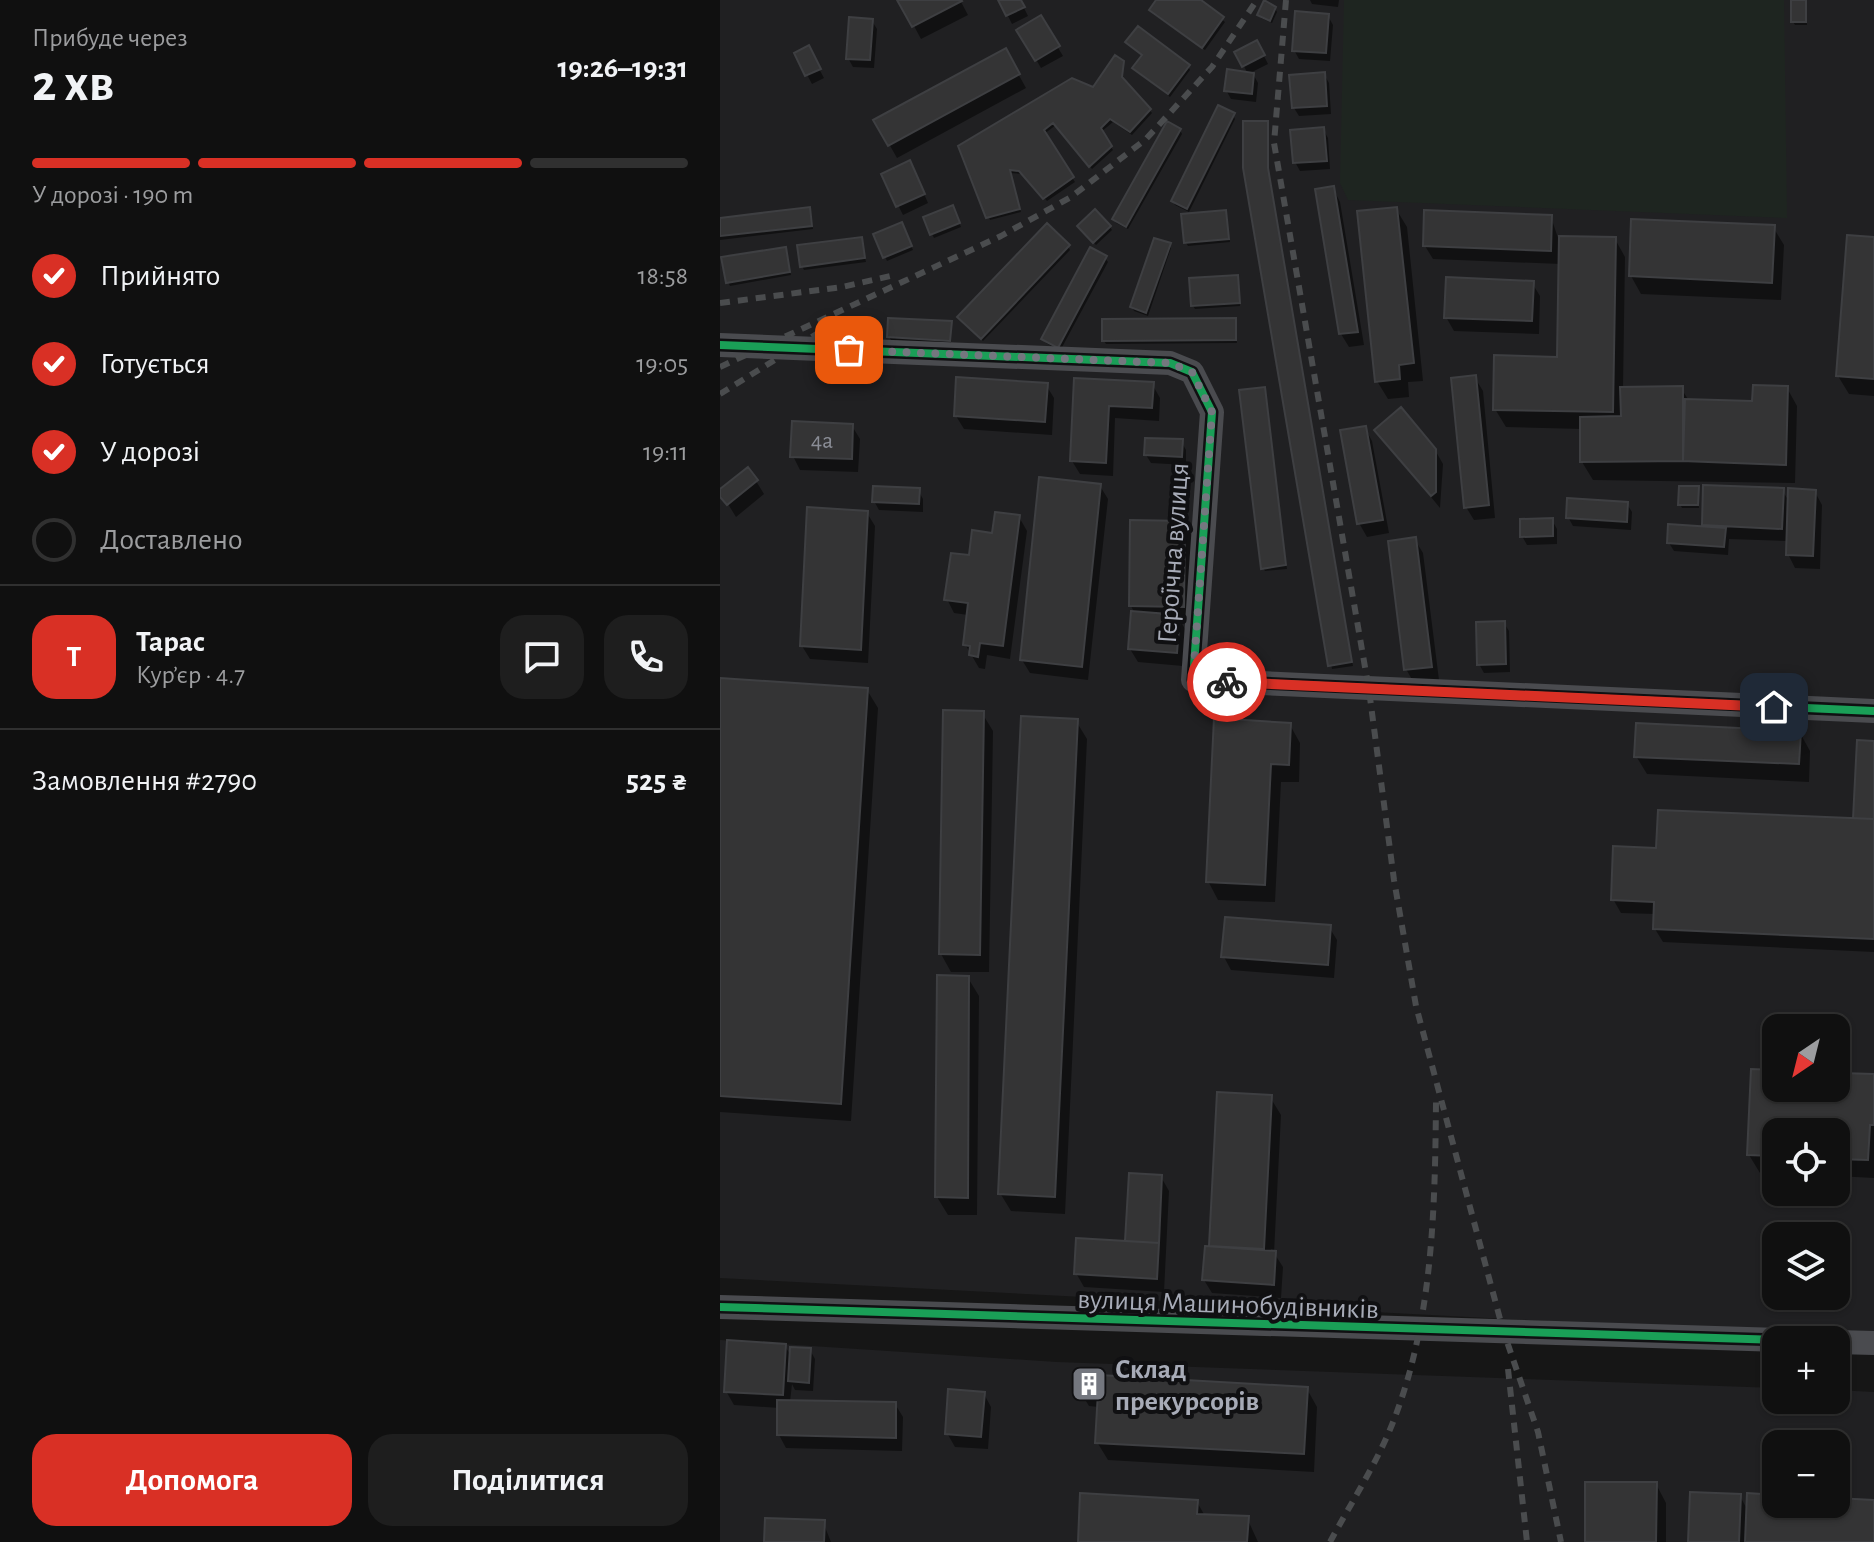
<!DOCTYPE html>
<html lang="uk">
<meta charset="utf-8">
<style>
body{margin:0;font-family:"Alegreya Sans",sans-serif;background:#1e1e1e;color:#f1f3f6;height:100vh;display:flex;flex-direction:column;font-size:30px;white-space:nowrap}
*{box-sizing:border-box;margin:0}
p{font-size:26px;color:#9c9d9f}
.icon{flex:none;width:44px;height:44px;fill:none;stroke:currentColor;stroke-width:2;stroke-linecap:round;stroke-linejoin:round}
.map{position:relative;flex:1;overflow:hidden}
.sheet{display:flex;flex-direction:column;background:#101010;width:720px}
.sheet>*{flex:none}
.needle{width:52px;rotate:215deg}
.buttons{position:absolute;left:1042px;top:1014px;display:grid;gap:16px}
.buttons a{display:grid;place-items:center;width:88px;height:88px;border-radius:16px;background:#101010;box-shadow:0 2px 6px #0004,0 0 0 2px #303030;font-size:40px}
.pin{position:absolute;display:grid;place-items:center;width:68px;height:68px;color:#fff;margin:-34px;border-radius:16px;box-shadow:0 4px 12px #0006}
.courier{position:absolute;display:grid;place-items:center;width:80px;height:80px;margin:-40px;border:6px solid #d93025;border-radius:50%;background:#fff;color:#222;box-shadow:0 2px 10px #0007}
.overview em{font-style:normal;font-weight:700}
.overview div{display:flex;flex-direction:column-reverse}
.overview{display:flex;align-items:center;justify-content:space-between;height:136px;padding:0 32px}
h1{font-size:52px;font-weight:700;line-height:60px}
.bar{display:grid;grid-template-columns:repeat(4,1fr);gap:12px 8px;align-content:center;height:96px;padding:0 32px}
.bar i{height:10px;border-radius:6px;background:#303030}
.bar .current{background:#d93025}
.bar p{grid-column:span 4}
.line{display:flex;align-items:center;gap:20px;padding:0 32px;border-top:2px solid #303030}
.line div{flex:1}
.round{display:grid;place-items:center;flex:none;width:84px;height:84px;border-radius:24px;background:#1e1e1e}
ol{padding:0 32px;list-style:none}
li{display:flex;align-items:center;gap:24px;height:88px}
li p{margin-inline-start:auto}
li .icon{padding:8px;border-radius:50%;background:#d93025;color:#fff;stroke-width:4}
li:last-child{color:#9c9d9f}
li i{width:44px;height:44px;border:4px solid #303030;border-radius:50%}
.cta{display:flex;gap:16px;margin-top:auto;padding:16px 32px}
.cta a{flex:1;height:92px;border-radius:24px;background:#d93025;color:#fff;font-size:32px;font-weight:700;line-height:92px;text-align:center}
.cta a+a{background:#1e1e1e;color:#f1f3f6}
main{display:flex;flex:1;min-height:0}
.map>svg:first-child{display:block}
</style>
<main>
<section class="sheet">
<div class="overview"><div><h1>2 хв</h1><p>Прибуде через</p></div><em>19:26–19:31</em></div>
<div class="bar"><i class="current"></i><i class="current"></i><i class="current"></i><i></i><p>У дорозі · 190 m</p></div>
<ol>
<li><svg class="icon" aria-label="check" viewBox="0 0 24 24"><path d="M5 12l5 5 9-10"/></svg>Прийнято<p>18:58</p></li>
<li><svg class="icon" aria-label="check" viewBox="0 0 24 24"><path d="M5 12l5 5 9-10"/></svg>Готується<p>19:05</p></li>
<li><svg class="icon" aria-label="check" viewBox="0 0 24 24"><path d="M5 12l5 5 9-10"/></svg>У дорозі<p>19:11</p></li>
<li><i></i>Доставлено</li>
</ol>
<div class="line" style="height:144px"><b class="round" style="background:#d93025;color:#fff">Т</b><div><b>Тарас</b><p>Кур’єр · 4.7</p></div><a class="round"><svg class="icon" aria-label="chat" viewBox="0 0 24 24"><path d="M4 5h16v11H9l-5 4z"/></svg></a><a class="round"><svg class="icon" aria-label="phone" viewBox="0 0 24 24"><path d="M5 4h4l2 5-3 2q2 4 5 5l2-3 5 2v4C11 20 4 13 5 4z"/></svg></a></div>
<div class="line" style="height:104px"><div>Замовлення #2790</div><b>525 ₴</b></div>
<div class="cta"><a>Допомога</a><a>Поділитися</a></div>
</section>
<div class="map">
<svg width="1154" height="1542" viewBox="0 0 1154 1542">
<rect width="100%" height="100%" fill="#161616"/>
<path fill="#202022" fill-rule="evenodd" d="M0,0H1154V1338L0,1278ZM1056,1028H1116V1088H1056ZM1056,1132H1116V1192H1056ZM1056,1236H1116V1296H1056Z
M0,1340L337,1362L1056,1388V1400H1116V1390L1154,1392V1542H0ZM1056,1444H1116V1504H1056Z"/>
<path fill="#1e2520" d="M624,0H1064L1067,218L628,200L620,183Z"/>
<path fill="#0007" d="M180,0H240L248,15L201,39Z
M280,0H300L308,16L292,24Z
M438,0H477L505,22L485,50L433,14L431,10Z
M590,0H619L618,7L592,4Z
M1073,0H1086L1087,25H1075L1073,22Z
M555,8L557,12L552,23L541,18L539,15Z
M608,16L613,25L610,61L579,59L574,50Z
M320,18L343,56L321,68L299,30Z
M152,21L157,29L154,68L133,67L128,58Z
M408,42L468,66L470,70L450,97L417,71L415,68L423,56Z
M537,42L548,64L532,72L538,83L536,102L511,99L506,90L528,74L517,53Z
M88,48L104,78L92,84L76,54Z
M285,50L306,88L177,158L156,121Z
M403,63V81L432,113L412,135L393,122L381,132L393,150L372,169L336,125L324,134L355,182L327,201L303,174L290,173L301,212L270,220L240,147L374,89Z
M604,74L609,83L611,114L579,116L574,108Z
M513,115L515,119L469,212L455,205L453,201Z
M547,123L549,174L633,666L612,669L525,168Z
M603,129L608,138L610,169L580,171L575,162Z
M460,130L462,134L408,229L396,223L394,219Z
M194,171L208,203L183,215L163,175Z
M613,188L620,202L644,345L629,347L621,334L598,191Z
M676,209L687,227L703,381L688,382L689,397L668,399L657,381Z
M89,210L93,229L0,240V220Z
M234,211L241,227L214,238L212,234Z
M505,212L510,242L468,246L466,243Z
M831,217L838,238L895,239L905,257L903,388H961L969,401L1034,403L1067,388L1077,406L1075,483L873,480L862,462V429L786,427L775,409L839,359L841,264L713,259L705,246Z
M390,227L392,230L376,245L362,230Z
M1053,227L1064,245L1061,300L921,294L911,276Z
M183,228L193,250L167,261L155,235Z
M141,239L146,262L84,270L82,266Z
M1154,239V396L1129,394L1118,376Z
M449,245L451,248L428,316L414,311L412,307Z
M348,246L350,250L263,341L242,321Z
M67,252L71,275L10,286L8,282Z
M385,258L388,262L340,351L326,343L324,339Z
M517,277L520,306L475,309L473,306Z
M812,283L820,296L819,334L734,331L726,317Z
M514,320L517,343L386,344L384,341Z
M230,323L231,344L171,340L169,336Z
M755,378L763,391L775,518L754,520L746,507Z
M356,380L432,384L440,398L439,421L395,418L393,476L360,474L352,461Z
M326,385L334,398L332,435L244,429L236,416Z
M544,389L567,569L545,571L543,568Z
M132,426L140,439L138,472L80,470L73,456Z
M645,428L652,441L669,533L647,537L639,523Z
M657,431L715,450L723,464L720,508Z
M461,441L466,450V465L431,463L426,455Z
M36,481L44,494L16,517L0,491Z
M380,486L388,499L368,680L310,673L302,660Z
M977,488L979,508H962L960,504Z
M198,490L203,499V512L159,510L154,501Z
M1062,490L1070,503L1095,492L1102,505L1100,569L1075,568L1068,554V541L1009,539L1008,555L954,551L949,543L986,529L984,525Z
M907,504L912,512L911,530L853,526L848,517Z
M147,513L155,526L148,663L90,659L82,646Z
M299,517L307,531L290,659L267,655L265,669L259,668L245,644L248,615L234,613L227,599L251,557Z
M832,520L837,529V544L807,545L802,536Z
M464,523L472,536L470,620H460L466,631L463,666L418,662L410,649L415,614L411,606Z
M695,540L703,553L719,680L694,683L686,669Z
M784,623L789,631L790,672L764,673L759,664Z
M0,680L147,690L158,708L131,1121L0,1112Z
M262,713L273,731L269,972H231L221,954Z
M356,721L367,739L345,1214L291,1211L280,1193Z
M570,725L580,743L579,782H561L555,902L498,900L488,881Z
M1080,733L1090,751L1089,782L927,774L916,756Z
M1154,743V952L943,942L935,929V914L901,913L893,899L938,850L1135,821Z
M609,927L617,940L614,978L511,970L504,957Z
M248,978L259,996L257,1215H228L217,1197Z
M1121,1017L1131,1035L1130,1075L1154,1076V1178L1116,1176V1132H1056V1173H1040L1029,1155L1056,1072V1088H1116V1028H1072Z
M550,1097L561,1115L554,1253L563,1267L561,1298L492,1293L484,1280L491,1246Z
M441,1177L449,1191L444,1292L364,1287L356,1273L407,1243Z
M65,1346L71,1356L90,1350L95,1359L93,1391L75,1390L72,1384L70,1402L175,1404L183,1417L182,1451L66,1448L59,1435V1408L14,1405L6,1391Z
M587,1389L597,1407L594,1472L388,1460L377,1442L379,1407L369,1406L361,1393Z
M264,1394L271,1407L268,1449L235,1447L227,1433Z
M936,1484L946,1503V1542H867Z
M1020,1496L1028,1511L1056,1497V1504H1116V1500L1154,1502V1542H970Z
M477,1502L485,1516L527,1518L538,1542H360Z
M103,1522L111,1542H46Z"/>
<path fill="#343435" stroke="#3e3f42" stroke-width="2" d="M177,0H241L242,1L192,27Z
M278,0H301L305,7L286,16Z
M436,0H481L504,17L482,48L429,10Z
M544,0L556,7L550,21L537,15Z
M1071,0H1086V22H1071Z
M575,11L609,14L606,53L572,51Z
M321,15L340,46L315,61L296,30Z
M129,17L153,19L150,60L126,59Z
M418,26L470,65L448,94L412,68L422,55L405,42Z
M537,40L545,55L522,67L514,52Z
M89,45L101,69L85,76L74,53Z
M286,48L300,74L168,146L153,120Z
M395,55L404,61L402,77L431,109L410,132L390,119L381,128L392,146L369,167L333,123L324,130L354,177L323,199L299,171L290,170L300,209L266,218L238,146L352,78L373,87Z
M507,69L534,73L532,94L504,91Z
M605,72L607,106L572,108L569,75Z
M498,105L515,113L467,209L451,201Z
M447,121L461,129L406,227L392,219Z
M523,121H548V168L632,662L608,666L523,168Z
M604,127L607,161L573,163L570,130Z
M190,160L205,194L176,207L161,174Z
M614,186L638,332L619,334L595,189Z
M233,205L240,223L210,235L203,217Z
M90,207L92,226L0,236V218Z
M677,207L694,363L679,365L680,379L655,382L637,211Z
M375,209L391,226L373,243L357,226Z
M506,210L509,239L464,243L461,214Z
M704,210L832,215L831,251L703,246Z
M911,219L1055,225L1052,283L909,276Z
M182,222L192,246L163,258L153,234Z
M327,223L350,245L261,339L237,317Z
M1127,235L1154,237V379L1116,376Z
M839,236L896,237L893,412L773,410L774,355L837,357Z
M142,237L145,258L80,267L77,245Z
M434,238L451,243L426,313L410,307Z
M66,247L70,272L6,283L1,257Z
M370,247L387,256L338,348L321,339Z
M518,275L520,303L471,306L469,278Z
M726,277L814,281L812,321L724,318Z
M168,318L232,321L230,341L167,337Z
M516,318V340L382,341V319Z
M756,375L769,505L744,508L731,378Z
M236,377L328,383L325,422L234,416Z
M354,378L434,382L432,408L389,406L386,463L350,461Z
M1033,385L1068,386L1066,465L963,461L965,399L1032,401Z
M963,386V461L860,462V417L901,416L900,387Z
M545,387L566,565L541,569L519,390Z
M681,407L716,449V492L711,496L654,430Z
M72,421L133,424L132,459L70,457Z
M646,426L663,520L637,524L620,430Z
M425,438L463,439L462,457L424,455Z
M28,467L38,480L7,505L0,497V489Z
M319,477L381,484L362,667L300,660Z
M983,485L1064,488L1062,529L982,525Z
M153,486L200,488L199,504L152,502Z
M959,486H979L978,505H958Z
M1068,488L1096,490L1093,556L1066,555Z
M847,498L908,502L907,522L846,518Z
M87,507L148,511L141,650L80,646Z
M275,512L300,515L283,646L260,643L258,657L249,655L250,646L243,645L248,603L224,600L231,553L249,555L252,530L272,533Z
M833,518V536L800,537V519Z
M410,520L465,521L464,607L409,606Z
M948,524L1006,528L1004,547L947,543Z
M696,537L712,667L684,670L668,541Z
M411,611L460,615L457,653L408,649Z
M785,621L786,664L757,665L756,622Z
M0,678L148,688L121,1104L0,1096Z
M223,710L264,711L260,955L219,954Z
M301,716L358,719L335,1197L278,1194Z
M494,718L571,723L569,765L551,764L545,885L486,882Z
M916,723L1081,731L1079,764L914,757Z
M1137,740L1154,741V819H1133Z
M938,810L1154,819V939L933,929L934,902L891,900L893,846L936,848Z
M505,917L611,925L608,965L501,957Z
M217,975L249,976L248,1198L215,1197Z
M1070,1013L1122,1015L1120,1073L1154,1074V1125H1150L1148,1160L1116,1159V1132H1056V1156L1027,1155L1031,1069L1056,1070V1088H1116V1028H1070Z
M497,1092L552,1095L544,1249L489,1246Z
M409,1173L442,1175L439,1243L405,1241Z
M356,1238L439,1243L437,1279L354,1274Z
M485,1246L556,1251L554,1285L482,1280Z
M7,1340L66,1344L63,1395L4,1392Z
M70,1347L91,1348L89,1383L68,1381Z
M360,1374L379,1375L378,1395L359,1393Z
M379,1375L588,1387L584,1454L375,1443Z
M228,1389L265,1392L261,1437L225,1434Z
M57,1400L176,1402V1438L57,1435Z
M865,1482H937L936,1542H865Z
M970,1492L1021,1494L1019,1542H968Z
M360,1493L478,1500L477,1514L529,1516L527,1542H358Z
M1027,1493L1056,1495V1504H1116V1498L1154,1500V1542H1025Z
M45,1518L105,1520L104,1542H44Z"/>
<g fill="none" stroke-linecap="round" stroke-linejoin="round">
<path stroke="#4a4b4f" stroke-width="24" d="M0,345L450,363L472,372L492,412L473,680L1154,711
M0,1307L1063,1340
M1116,1342L1154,1343"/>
<path stroke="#4a4c4e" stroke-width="6" stroke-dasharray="10 8" stroke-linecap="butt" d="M566,0L554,143L649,690L674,880L696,1006L783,1330L818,1432L841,1542
M0,303L122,287L175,275
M0,367L281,236L351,197L426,139L492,67L537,0
M0,394L119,320
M788,1369L807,1542
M610,1542C632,1501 659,1460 675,1417C713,1317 715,1207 716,1102"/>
<defs>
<path id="cycleway" d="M0,345L450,363L472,372L492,412L473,680L1154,711
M0,1307L1063,1340"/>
</defs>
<use href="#cycleway" stroke="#101012" stroke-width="13"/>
<use href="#cycleway" stroke="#1a9f57" stroke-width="8"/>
</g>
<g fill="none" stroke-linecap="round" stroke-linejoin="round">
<path stroke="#74777f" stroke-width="8" stroke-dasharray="0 14.4" d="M129,350L450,363L472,372L492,412L473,680L507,682"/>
<path stroke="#d93025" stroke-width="10" d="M507,682L1054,707"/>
</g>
<defs>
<symbol id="building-square" viewBox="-11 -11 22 22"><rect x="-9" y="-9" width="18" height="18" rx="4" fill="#74777f" stroke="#101012"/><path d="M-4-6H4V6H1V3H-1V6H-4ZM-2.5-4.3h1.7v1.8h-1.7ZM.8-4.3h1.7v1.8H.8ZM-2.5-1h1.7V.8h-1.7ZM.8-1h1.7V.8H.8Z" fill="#fff"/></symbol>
</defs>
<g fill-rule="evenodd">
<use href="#building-square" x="349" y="1364" width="40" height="40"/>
</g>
<g text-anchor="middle" stroke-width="8" stroke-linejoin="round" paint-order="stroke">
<g font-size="24" fill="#8a8d96">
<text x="102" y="448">4а</text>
</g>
<g font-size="28" fill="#a7abb7" stroke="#101012">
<text transform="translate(452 553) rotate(-86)" y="10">Героїчна вулиця</text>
<text transform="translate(508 1303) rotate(2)" y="10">вулиця Машинобудівників</text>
</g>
<g font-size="28" font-weight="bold" fill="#a7abb7" stroke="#101012" text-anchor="start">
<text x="395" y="1378">Склад<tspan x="395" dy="32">прекурсорів</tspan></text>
</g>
</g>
</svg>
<div class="buttons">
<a><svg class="needle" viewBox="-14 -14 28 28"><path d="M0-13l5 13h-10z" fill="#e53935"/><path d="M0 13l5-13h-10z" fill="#9c9d9f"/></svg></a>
<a><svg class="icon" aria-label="locate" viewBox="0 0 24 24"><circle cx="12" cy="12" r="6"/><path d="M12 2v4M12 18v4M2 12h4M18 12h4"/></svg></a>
<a><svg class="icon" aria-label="layers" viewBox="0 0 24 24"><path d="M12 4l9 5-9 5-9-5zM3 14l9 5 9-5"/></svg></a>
<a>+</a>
<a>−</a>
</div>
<div class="pin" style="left:129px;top:350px;background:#ea580c"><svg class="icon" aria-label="bag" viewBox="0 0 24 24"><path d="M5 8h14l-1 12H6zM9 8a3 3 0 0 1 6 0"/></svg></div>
<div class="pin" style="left:1054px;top:707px;background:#1f2937"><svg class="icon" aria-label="home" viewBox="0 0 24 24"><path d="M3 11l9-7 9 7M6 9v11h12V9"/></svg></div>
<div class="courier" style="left:507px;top:682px"><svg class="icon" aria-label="bike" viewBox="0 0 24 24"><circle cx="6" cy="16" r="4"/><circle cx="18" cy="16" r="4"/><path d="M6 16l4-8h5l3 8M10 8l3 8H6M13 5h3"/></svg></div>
</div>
</main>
